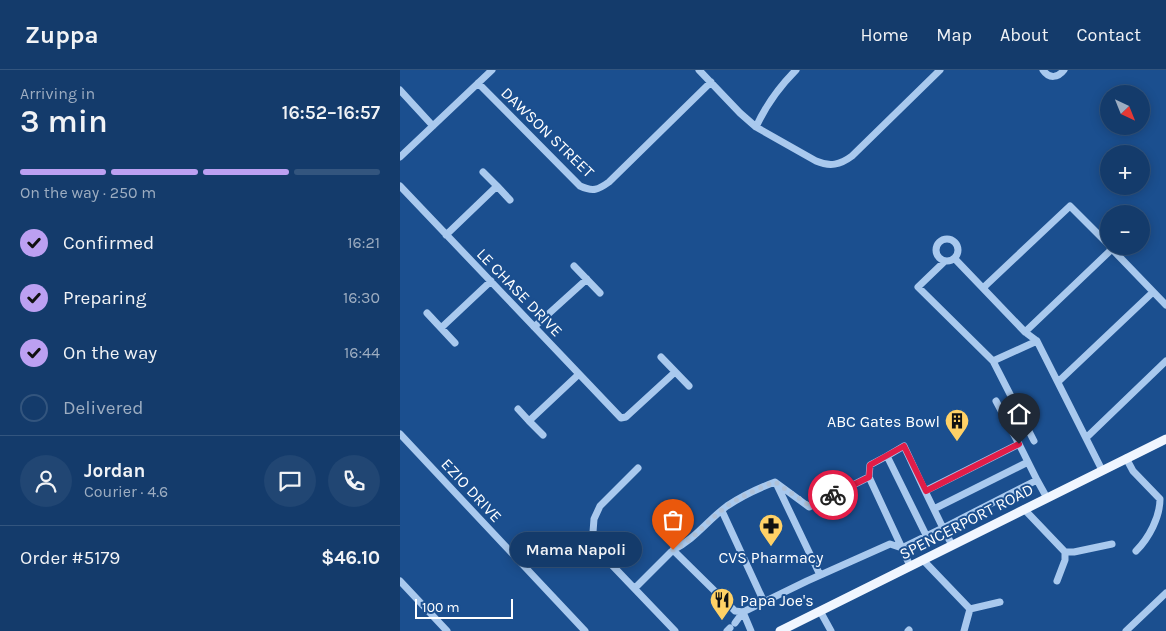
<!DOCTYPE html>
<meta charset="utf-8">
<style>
body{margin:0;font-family:Karla,sans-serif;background:#214673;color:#f1f3f6;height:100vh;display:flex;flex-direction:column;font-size:19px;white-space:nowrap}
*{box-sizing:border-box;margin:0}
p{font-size:16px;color:#9dadc1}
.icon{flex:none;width:28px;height:28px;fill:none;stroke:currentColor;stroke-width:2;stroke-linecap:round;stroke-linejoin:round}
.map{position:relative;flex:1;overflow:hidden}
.sheet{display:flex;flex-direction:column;background:#143b6b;width:400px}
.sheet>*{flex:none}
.needle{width:32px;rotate:137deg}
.fabs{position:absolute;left:700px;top:15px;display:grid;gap:10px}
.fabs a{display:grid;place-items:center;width:50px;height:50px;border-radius:50%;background:#143b6b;box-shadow:0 2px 12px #0003,0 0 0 1px #33557e;font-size:25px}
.scale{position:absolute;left:15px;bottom:12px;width:98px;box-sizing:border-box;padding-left:5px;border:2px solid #fff;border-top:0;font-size:14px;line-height:18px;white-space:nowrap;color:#fff;-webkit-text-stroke:4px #1b4f8f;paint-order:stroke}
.pin{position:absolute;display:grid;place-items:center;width:42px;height:42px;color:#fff;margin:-51px -21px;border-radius:50% 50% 50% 0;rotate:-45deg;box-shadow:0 0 5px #0007}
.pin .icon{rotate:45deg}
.courier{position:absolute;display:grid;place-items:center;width:50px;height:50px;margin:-25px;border:4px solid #e11d48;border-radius:50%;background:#fff;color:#222;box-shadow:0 1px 6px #0007}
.bubble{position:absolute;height:35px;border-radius:18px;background:#143b6b;box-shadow:0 2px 12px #0003,0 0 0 1px #33557e;font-size:16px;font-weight:600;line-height:35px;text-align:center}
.overview em{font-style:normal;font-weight:600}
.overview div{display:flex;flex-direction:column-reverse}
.overview{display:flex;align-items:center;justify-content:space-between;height:85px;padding:0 20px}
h1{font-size:32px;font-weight:600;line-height:38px}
.bar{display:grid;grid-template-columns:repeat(4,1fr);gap:8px 5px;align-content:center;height:60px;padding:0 20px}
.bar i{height:6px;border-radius:4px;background:#33557e}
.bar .selected{background:#bca0f2}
.bar p{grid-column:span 4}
.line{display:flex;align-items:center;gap:12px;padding:0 20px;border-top:1px solid #33557e}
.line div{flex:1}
.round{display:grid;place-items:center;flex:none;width:52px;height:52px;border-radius:26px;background:#214673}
ol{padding:0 20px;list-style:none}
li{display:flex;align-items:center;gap:15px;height:55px}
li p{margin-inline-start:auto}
li .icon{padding:5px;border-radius:50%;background:#bca0f2;color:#111;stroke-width:4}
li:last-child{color:#9dadc1}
li i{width:28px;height:28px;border:2px solid #33557e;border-radius:50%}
header{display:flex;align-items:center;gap:30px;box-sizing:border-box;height:70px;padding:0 25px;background:#143b6b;border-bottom:1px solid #33557e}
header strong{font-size:24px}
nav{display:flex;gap:28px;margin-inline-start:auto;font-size:18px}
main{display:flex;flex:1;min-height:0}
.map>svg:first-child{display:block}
</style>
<header>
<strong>Zuppa</strong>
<nav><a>Home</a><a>Map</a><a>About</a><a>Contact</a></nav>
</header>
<main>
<section class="sheet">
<div class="overview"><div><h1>3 min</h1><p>Arriving in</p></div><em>16:52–16:57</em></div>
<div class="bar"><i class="selected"></i><i class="selected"></i><i class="selected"></i><i></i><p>On the way · 250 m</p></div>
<ol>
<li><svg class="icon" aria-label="check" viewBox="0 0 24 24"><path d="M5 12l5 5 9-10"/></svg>Confirmed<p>16:21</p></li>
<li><svg class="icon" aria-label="check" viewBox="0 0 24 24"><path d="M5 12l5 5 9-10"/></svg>Preparing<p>16:30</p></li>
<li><svg class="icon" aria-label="check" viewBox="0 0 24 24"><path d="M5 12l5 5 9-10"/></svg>On the way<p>16:44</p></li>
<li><i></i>Delivered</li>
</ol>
<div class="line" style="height:90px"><a class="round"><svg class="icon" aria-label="person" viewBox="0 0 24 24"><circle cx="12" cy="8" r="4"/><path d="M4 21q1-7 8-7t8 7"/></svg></a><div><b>Jordan</b><p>Courier · 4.6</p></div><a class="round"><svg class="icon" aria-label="chat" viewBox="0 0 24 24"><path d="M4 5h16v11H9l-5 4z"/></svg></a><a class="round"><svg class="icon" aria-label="phone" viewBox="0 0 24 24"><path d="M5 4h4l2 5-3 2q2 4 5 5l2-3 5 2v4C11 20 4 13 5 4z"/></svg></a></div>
<div class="line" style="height:65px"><div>Order #5179</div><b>$46.10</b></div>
</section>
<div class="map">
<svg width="766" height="561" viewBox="0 0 766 561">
<rect width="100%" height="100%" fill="#1b4f8f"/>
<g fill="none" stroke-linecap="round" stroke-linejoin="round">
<path stroke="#a9c9ee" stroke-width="7" d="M299,0L340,43L356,57L416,91C430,97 440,95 452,86L540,0
M643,0C649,9 658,8 664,0
M78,13L180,116C193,122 198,120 209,112L311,12
M0,20L33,56
M356,57C366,35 379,17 396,0
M0,87L92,0
M83,102L97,116
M0,116L221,348L226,347L275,302
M46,165L97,116L110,130
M536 180a11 11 0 1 1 22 0a11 11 0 1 1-22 0Z
M710,177L766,235
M555,189L625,262L637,271L702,400
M544,192L518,217L593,291
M174,196L200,223
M583,218L670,136L709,175
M27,243L55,273
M134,257L187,209
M41,258L91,211
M625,262L712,179
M261,287L289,316
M659,311L753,222
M596,331L619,374
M118,339L129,351L179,304
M129,351L143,365
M0,364L185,561
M687,367L766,291
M634,371L593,291L637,271
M726,388L733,401L760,429C760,447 749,468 736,481
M238,398L200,436L194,449L193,462L196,474L209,492L275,561
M469,407L470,395L487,386
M376,413L420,505
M525,421L504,376L487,386L527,467
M534,439L628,392
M624,439L665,482V490L657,511
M322,441L364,532
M552,475L543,458L637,410L647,428
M273,480C294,470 308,450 327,436C342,426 359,418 375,412L409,437L469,407L502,478
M665,482H674L712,474
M523,490L570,539L600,532
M510,496L502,478L543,458L525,421L619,374L637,410
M0,511L47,561
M235,518L273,480L335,541L343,542L335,553
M420,541L431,561
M327,561L330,558
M351,561L343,542L407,511L490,474L502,478
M508,561L509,560
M564,561L570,539
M726,561L766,523"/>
<path stroke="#f0f6ff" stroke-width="9" d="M380,561L766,369"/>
</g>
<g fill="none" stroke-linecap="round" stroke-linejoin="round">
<path stroke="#afc1d8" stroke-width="5" stroke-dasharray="0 9" d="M273,480C294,470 308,450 327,436C342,426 359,418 375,412L410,436L433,425"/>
<path stroke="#e11d48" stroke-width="6" d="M433,425L469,407L470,395L504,376L526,421L619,374"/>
</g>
<defs>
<symbol id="building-pin" viewBox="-11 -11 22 30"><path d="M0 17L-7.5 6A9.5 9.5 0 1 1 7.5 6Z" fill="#ffd166" stroke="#1b4f8f"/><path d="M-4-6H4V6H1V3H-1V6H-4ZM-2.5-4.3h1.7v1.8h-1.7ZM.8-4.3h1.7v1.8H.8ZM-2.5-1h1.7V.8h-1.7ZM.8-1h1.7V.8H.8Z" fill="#111"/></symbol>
<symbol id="pharmacy-pin" viewBox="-11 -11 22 30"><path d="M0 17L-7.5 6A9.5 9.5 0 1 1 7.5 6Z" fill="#ffd166" stroke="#1b4f8f"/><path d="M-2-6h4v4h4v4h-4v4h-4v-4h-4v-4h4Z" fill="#111"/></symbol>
<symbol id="restaurant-pin" viewBox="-11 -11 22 30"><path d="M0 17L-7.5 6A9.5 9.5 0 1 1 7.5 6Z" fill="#ffd166" stroke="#1b4f8f"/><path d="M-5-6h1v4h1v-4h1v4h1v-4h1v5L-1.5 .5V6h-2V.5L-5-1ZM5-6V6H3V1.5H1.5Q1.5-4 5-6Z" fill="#111"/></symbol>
</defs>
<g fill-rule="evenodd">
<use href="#building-pin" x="543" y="337" width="28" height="38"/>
<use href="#pharmacy-pin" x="357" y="442" width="28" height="38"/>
<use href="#restaurant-pin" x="308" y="516" width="28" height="38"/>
</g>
<g text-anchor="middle" stroke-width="4" stroke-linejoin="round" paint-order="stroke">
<g font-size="16" fill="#fff" stroke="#1b4f8f">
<text transform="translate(148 62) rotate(44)" y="6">DAWSON STREET</text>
<text transform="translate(120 222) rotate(46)" y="6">LE CHASE DRIVE</text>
<text transform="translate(72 420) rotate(47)" y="6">EZIO DRIVE</text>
<text transform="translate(566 451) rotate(-27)" y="6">SPENCERPORT ROAD</text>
</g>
<g font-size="16" fill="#fff" stroke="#1b4f8f" text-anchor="end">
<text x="540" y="357">ABC Gates Bowl</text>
<text x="371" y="493" text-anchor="middle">CVS Pharmacy</text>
<text x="340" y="536" text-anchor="start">Papa Joe's</text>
</g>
</g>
</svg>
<div class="fabs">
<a><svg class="needle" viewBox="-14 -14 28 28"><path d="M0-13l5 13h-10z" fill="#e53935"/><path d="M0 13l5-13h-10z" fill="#9dadc1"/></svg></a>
<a>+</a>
<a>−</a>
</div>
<div class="scale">100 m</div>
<div class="pin" style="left:273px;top:480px;background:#ea580c"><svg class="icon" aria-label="bag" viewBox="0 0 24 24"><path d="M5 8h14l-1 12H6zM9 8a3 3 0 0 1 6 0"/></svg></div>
<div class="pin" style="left:619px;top:374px;background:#1f2937"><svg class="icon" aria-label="home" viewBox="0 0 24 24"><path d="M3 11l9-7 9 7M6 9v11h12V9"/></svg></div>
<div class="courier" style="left:433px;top:425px"><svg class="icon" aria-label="bike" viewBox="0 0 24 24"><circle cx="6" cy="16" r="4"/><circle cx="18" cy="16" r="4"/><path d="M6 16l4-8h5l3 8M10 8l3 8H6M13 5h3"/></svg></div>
<div class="bubble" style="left:110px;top:462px;width:132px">Mama Napoli</div>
</div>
</main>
